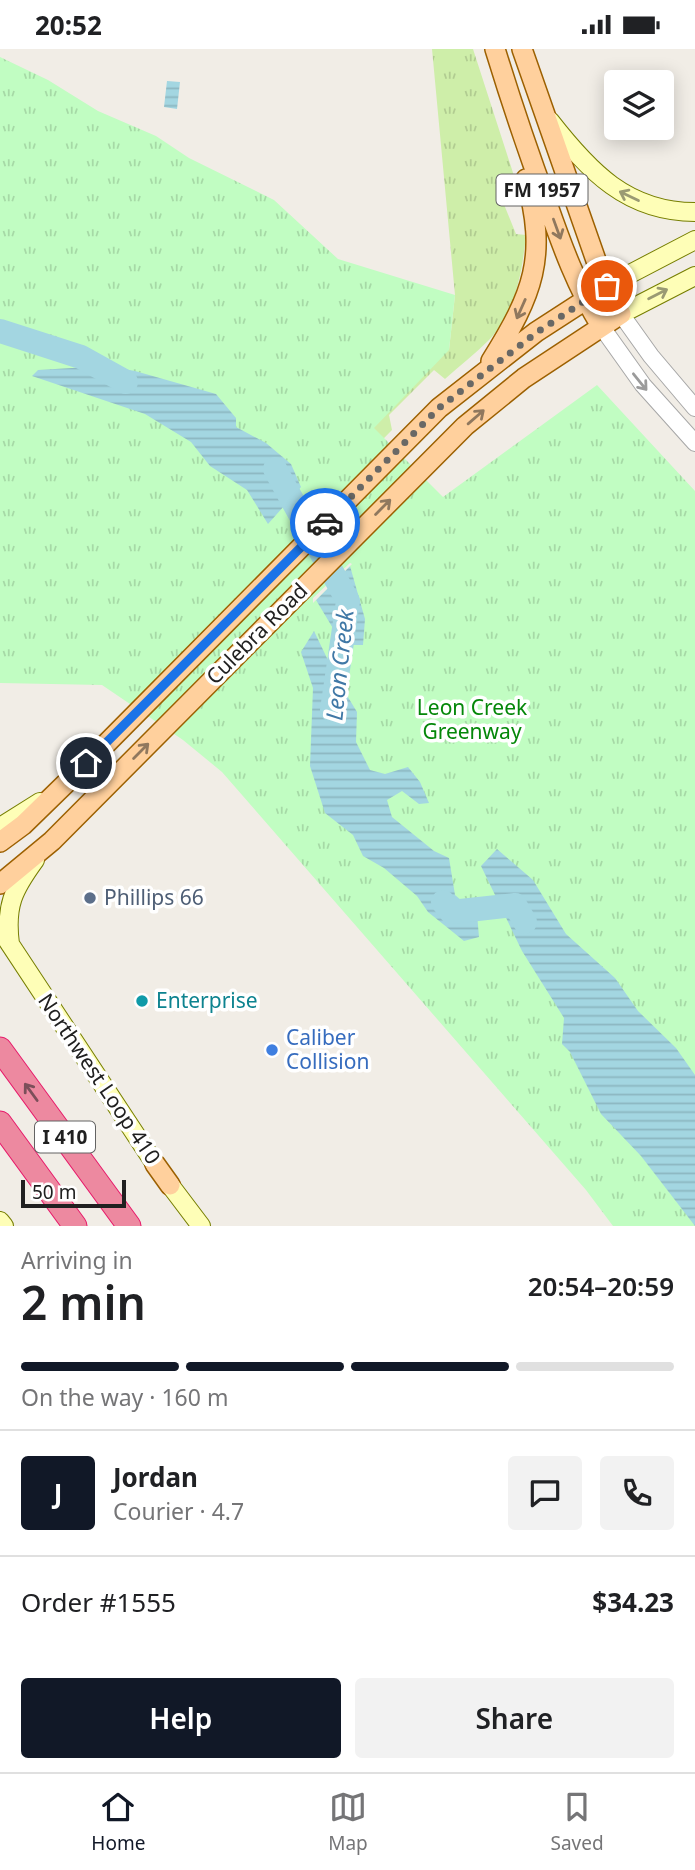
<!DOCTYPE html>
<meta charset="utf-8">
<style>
body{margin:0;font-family:"Noto Sans",sans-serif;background:#f2f2f2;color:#202124;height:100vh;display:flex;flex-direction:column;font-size:26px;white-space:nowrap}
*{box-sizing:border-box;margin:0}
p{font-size:23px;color:#757577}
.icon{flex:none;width:38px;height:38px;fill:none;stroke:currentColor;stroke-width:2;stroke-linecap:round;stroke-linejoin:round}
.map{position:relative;height:1177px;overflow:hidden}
.details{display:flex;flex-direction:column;background:#fff;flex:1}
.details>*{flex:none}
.tools{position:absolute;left:604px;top:21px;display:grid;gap:14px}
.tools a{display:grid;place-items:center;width:70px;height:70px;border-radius:7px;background:#fff;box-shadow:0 4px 18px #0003;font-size:35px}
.scale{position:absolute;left:21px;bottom:18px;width:105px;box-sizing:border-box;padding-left:7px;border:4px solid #202020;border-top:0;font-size:19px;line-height:24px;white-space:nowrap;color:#202020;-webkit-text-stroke:5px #fff;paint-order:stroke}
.pin{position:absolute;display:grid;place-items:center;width:60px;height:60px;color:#fff;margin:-30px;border:4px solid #fff;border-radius:50%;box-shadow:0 2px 7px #0007}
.courier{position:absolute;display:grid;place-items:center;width:70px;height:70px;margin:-35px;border:5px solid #1a73e8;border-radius:50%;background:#fff;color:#222;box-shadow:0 2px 9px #0007}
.overview em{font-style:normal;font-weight:600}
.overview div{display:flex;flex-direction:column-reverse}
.overview{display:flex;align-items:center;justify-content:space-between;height:119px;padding:0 21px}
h1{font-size:46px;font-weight:600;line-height:52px}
.bar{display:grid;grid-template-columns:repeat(4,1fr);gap:10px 7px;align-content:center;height:84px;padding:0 21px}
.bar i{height:9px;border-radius:5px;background:#e0e0e0}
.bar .active{background:#111827}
.bar p{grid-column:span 4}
.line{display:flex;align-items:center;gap:18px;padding:0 21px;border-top:2px solid #e0e0e0}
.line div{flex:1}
.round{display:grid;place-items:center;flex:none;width:74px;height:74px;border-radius:7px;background:#f2f2f2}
.action{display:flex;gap:14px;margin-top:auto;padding:14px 21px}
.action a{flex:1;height:80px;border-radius:7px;background:#111827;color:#fff;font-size:28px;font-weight:600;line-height:80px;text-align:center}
.action a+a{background:#f2f2f2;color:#202124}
.status{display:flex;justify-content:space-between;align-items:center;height:49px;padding:0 35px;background:#fff;direction:ltr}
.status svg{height:19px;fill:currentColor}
.tab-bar{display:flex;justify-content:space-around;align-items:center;height:98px;border-top:2px solid #e0e0e0;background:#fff;font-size:19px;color:#757577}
.tab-bar a{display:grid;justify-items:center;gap:4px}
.tab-bar .active{color:#111827}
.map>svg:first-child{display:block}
</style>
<div class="status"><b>20:52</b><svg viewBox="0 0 49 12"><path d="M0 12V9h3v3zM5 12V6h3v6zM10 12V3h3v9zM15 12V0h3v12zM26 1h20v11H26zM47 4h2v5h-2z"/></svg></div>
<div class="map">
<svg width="695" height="1177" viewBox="0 0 695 1177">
<defs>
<pattern id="grass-tufts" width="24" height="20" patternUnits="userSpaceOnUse" patternTransform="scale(1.75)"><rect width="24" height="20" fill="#ceeea9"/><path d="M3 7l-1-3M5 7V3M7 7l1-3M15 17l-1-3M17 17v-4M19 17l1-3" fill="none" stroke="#b1cc91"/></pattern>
<pattern id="park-tufts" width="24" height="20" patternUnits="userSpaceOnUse" patternTransform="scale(1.75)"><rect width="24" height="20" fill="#c1fdc2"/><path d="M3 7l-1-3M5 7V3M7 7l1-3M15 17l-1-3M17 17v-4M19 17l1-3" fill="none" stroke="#a6d9a6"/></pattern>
<pattern id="water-rules" width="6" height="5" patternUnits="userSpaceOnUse" patternTransform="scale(1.75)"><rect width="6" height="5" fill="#a3d6e1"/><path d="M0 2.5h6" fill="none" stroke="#8cb7c1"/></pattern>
</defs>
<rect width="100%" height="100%" fill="#f1ede6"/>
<path fill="url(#grass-tufts)" d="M432,0H473L515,130L506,132L503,153L516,185L526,186C522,223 516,262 489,291C475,305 459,317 445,330L434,321L389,366L392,381L327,447L0,117L449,301L455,246Z"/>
<path fill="url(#park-tufts)" d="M0,8L48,31L98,62L156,87L189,109L274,151L338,210L455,246L449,301L374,379L443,448L597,336L695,442V1177H613L586,1141L222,723L183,691L102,636L0,634Z"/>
<path fill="url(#water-rules)" d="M167,32L180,33L177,60L164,58Z
M106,317L135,322L216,345L236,369V378L266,394L291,415L301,438L268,475L247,441L210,417L191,393L145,365L32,327L38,321Z
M350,517L365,570L363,596H343L316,551Z
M314,582L337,630L357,663L356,693L370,721L385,725L408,718L420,733L429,754L419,755L402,742L387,751L392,768L434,802L449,809L455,846L477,865L479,888L464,892L428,863L417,847L384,819L363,807L353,786L325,764L310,717L313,639L301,603Z
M497,800L533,831L566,885L615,929L638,962L676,999L695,1026V1177L641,1107L601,1065L570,1003L562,995L564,969L522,902L481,817Z"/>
<path fill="#f1ede6" d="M350,514L352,515L313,554V549Z"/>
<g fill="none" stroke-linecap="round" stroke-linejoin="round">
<path stroke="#a3d6e1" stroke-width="24" d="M0,282L81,308L126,333
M275,420L348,552L332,661
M443,853L451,863L515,856L525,873"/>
<defs>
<path id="tertiary" d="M621,265L651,307L695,359
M601,277L643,336L695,394"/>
<path id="secondary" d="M550,72C589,122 627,163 695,163
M607,237L695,191
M621,265L695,227
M0,778L40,753
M0,880L155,1115
M10,895C5,857 13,841 35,811
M170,1136L201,1177
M0,1172L4,1177"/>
<path id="primary" d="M495,0C511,52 528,103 547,154C562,197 577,238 601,277
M491,312C533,245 548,208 526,130
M0,793L23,776L97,704L439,359L536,283L607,237
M0,835L52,792L465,377L524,329L621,265L598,217L522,0
M155,1115L170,1136"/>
<path id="motorway" d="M0,1000L129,1177
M0,1074L75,1177"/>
</defs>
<use href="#tertiary" stroke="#a7a7a7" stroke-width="18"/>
<use href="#secondary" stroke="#767e00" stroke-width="20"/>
<use href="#primary" stroke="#9c6000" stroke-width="22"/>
<use href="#motorway" stroke="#e71b6b" stroke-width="25"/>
<use href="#tertiary" stroke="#fff" stroke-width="16"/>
<use href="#secondary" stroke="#fefeb7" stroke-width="18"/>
<use href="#primary" stroke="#ffd09d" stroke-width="19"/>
<use href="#motorway" stroke="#ed89a0" stroke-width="23"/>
</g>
<defs><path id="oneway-shaft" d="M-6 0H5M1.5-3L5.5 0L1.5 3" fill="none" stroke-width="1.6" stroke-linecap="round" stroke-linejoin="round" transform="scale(1.75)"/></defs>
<g stroke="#9a9a73">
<use href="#oneway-shaft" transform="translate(629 147) rotate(-154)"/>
<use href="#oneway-shaft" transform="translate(658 245) rotate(-27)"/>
</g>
<g stroke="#90785e">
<use href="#oneway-shaft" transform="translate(557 180) rotate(70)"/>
<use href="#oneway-shaft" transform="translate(521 260) rotate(114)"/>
<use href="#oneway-shaft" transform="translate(476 368) rotate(-41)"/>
<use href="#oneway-shaft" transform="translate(383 458) rotate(-45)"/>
<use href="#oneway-shaft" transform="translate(141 702) rotate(-45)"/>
</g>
<use stroke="#9b9b9b" href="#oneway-shaft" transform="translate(640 333) rotate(51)"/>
<use stroke="#7c4f5a" href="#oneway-shaft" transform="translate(31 1043) rotate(-126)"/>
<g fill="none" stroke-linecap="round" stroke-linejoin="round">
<path stroke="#696865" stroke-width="7" stroke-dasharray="0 12.6" d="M325,474L439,359L536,284L607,237"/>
<path stroke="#1a73e8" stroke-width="9" d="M86,714L325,474"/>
</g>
<circle fill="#5c6f8a" stroke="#fff" stroke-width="2.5" cx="90" cy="849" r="7"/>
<circle fill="#0f9aa8" stroke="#fff" stroke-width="2.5" cx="142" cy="952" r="7"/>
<circle fill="#3f7fe0" stroke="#fff" stroke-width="2.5" cx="272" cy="1001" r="7"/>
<g text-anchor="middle" stroke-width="7" stroke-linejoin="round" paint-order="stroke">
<g fill="#fff" stroke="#636363" stroke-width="2">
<rect x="496.5" y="125.5" width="91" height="31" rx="5"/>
<rect x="35" y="1072.5" width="60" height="31" rx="5"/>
</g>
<g font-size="19" font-weight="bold" fill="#202020">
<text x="542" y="148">FM 1957</text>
<text x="65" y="1095">I 410</text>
</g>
<g font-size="21" fill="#202020" stroke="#fff">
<text transform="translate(257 585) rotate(-45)" y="7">Culebra Road</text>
<text transform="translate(99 1030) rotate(56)" y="7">Northwest Loop 410</text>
</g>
<g font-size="21" fill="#048709" stroke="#fff">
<text x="472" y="666">Leon Creek<tspan x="472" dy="24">Greenway</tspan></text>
</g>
<g font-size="21" fill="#4e5e75" stroke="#fff" text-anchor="start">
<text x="104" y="856">Phillips 66</text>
</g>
<g font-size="21" fill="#0d838f" stroke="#fff" text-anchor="start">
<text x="156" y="959">Enterprise</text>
</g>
<g font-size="21" fill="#366cbe" stroke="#fff" text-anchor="start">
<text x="286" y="996">Caliber<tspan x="286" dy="24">Collision</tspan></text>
</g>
<g font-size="23" font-style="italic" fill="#4078a6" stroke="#fff">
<text transform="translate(340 616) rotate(-84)" y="8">Leon Creek</text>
</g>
</g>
</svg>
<div class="tools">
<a><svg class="icon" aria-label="layers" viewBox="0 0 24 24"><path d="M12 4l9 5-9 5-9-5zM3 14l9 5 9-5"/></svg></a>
</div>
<div class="scale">50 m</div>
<div class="pin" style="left:607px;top:237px;background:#ea580c"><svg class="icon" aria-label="bag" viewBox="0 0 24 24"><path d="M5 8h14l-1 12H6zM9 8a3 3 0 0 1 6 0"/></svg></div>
<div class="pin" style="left:86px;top:714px;background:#1f2937"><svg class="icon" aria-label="home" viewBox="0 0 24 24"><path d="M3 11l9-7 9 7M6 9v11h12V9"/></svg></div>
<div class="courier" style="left:325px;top:474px"><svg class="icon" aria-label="car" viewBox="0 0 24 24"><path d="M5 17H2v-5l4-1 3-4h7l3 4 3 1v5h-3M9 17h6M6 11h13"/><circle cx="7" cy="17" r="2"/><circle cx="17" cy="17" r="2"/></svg></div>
</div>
<section class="details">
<div class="overview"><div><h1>2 min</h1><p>Arriving in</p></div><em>20:54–20:59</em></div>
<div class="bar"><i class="active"></i><i class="active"></i><i class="active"></i><i></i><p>On the way · 160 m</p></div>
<div class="line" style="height:126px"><b class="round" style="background:#111827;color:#fff">J</b><div><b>Jordan</b><p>Courier · 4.7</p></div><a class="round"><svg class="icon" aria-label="chat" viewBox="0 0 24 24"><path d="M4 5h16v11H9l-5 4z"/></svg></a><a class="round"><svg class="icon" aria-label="phone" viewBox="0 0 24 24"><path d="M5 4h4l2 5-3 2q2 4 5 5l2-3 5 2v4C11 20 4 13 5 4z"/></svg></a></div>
<div class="line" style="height:91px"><div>Order #1555</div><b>$34.23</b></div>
<div class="action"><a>Help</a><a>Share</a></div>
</section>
<nav class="tab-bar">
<a class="active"><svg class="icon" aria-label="home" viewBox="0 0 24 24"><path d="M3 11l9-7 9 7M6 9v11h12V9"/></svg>Home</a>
<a><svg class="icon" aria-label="map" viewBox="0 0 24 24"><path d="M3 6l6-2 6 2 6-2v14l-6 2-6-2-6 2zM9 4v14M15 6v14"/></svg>Map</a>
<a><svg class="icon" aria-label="saved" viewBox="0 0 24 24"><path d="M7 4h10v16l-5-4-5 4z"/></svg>Saved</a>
</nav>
